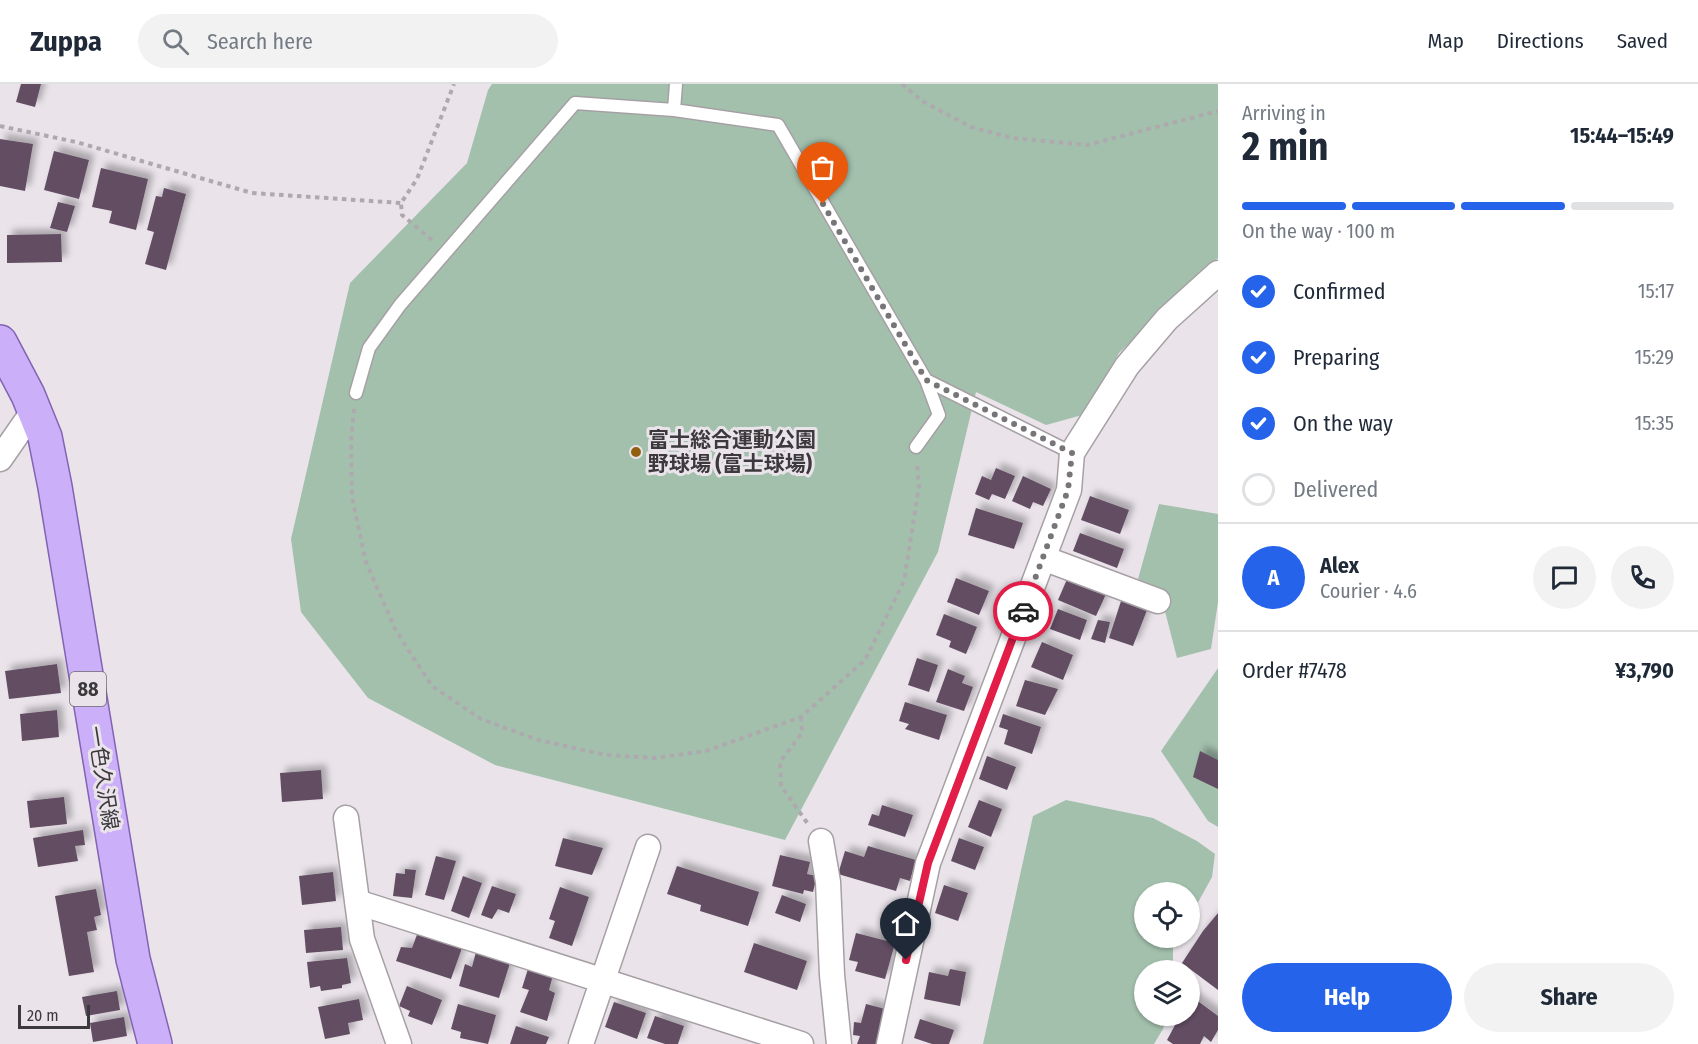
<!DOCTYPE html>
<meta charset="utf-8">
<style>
body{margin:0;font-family:"Fira Sans Condensed","Noto Sans JP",sans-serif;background:#f2f2f3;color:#1f2937;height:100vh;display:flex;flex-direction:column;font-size:22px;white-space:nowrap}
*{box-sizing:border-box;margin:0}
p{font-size:20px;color:#747a83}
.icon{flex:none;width:33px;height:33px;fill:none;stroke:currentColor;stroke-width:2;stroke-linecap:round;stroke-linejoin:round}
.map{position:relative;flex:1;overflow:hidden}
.side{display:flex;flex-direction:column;background:#fff;width:480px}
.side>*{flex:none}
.controls{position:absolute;left:1134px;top:798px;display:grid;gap:12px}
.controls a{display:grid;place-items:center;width:66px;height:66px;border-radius:50%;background:#fff;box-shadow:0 2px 4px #0004;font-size:30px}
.scale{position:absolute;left:18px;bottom:15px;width:72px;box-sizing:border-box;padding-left:6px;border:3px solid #3b393b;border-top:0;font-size:16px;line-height:21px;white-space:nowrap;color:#3b393b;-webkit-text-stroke:4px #eae4ea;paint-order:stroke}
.pin{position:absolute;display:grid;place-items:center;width:51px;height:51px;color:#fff;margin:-62px -26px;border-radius:50% 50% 50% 0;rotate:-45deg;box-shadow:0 0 6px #0007}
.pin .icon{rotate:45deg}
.courier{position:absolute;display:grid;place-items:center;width:60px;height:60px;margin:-30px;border:4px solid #e11d48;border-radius:50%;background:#fff;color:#222;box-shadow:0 2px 8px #0007}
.headline em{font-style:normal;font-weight:700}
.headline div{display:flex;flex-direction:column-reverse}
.headline{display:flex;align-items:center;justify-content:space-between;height:102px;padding:0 24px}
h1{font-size:39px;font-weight:700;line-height:45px}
.bar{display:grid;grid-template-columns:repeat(4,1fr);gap:9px 6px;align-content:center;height:72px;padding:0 24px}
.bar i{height:8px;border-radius:4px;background:#e0e1e3}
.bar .selected{background:#2563eb}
.bar p{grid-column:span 4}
.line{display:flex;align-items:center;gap:15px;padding:0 24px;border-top:2px solid #e0e1e3}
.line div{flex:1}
.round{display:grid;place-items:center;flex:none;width:63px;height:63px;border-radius:32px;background:#f2f2f3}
ol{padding:0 24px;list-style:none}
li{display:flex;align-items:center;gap:18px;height:66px}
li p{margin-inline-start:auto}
li .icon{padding:6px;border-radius:50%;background:#2563eb;color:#fff;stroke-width:4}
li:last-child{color:#747a83}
li i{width:33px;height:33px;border:3px solid #e0e1e3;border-radius:50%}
.primary-button{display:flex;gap:12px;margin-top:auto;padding:12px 24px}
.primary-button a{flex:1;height:69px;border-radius:36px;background:#2563eb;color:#fff;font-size:24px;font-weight:700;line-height:69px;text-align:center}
.primary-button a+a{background:#f2f2f3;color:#1f2937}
header{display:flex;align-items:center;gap:36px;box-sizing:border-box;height:84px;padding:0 30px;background:#fff;border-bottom:2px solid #e0e1e3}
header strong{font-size:28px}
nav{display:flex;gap:33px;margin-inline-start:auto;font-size:21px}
.search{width:420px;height:54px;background:#f2f2f3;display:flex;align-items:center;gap:15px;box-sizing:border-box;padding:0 21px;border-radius:33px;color:#747a83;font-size:22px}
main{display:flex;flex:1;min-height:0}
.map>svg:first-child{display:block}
</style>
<header>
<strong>Zuppa</strong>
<div class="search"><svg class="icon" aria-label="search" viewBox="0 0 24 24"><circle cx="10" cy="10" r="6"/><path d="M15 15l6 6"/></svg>Search here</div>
<nav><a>Map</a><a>Directions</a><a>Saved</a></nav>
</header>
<main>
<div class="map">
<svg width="1218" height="960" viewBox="0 0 1218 960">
<defs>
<filter id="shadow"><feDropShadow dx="5.5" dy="-5.5" stdDeviation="3" flood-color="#0004"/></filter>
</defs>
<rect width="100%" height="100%" fill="#eae4ea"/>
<path fill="#a3c0ad" d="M492,0H1218V174L1119,269L1086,330L1046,341L976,308L938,468L785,756L495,681L368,614L301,528L291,455L350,199L467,79L488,6Z
M1159,420L1218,430V518L1211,565L1177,574L1160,508L1138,495Z
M1218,584V743L1208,737L1161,667Z
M1066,716L1153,734L1197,757L1215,770L1212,793L1190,833V808H1144V854H1178L1173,864V886H1144V932H1167L1163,945L1154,960H983L1033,732Z"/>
<path fill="#624e63" filter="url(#shadow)" d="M21,0H41L35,23L16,18Z
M0,55L33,60L25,107L0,102Z
M54,67L89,76L79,115L44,106Z
M101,84L148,95L136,146L109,139L112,127L92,123Z
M164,104L186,110L166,186L145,180L154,148L147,146L156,112L162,113Z
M58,118L75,122L67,148L50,144Z
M61,150L62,178L7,179V151Z
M996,384L1015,392L1005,415L992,410L989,416L975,410L982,392L991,396Z
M1023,392L1051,405L1043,422L1033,418L1030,425L1012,417Z
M1090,412L1129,426L1120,450L1081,436Z
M976,424L1023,439L1014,465L968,451Z
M1080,449L1124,465L1117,484L1073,467Z
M1068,493L1106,510L1096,532L1058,516Z
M956,494L989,507L979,531L947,518Z
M1123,511L1149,521L1133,562L1109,554Z
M1058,525L1087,536L1080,556L1050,545Z
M944,530L977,543L966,570L949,563L951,557L936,551Z
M1098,536L1110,538L1105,559L1091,555Z
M1042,558L1073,571L1063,596L1031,583Z
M917,574L938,581L929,608L908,601Z
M57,580L61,609L9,615L5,587Z
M948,585L965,592L962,599L973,603L964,627L936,618Z
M1025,596L1058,605L1045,631L1016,622Z
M905,618L947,631L939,656L905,645L909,640L899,637Z
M57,626L59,653L22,657L20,630Z
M1003,630L1041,643L1032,670L1004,660L1008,646L999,643Z
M1200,667L1218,676V705L1193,693Z
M987,672L1016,683L1007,706L979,695Z
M321,686L323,715L282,718L280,689Z
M64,713L67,740L30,744L27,717Z
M979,716L1002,725L991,753L968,743Z
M882,721L913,731L905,753L868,741L872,730L879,732Z
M83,746L85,761L75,762L78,777L38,783L33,754Z
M563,754L603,764L592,791L555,782Z
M959,754L984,763L975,786L951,777Z
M868,762L916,776L910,797L900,794L896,807L838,790L845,767L864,773Z
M780,771L810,778L807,790L817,792L813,808L804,806L803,810L772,802Z
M436,772L456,777L444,816L425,811Z
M677,782L759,808L748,842L700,827L701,821L667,810Z
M405,785L416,786L412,814L393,812L396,789L405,790Z
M333,788L336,817L302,821L299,792Z
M463,792L482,799L469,834L451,827Z
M944,801L968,809L958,837L935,829Z
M492,802L516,810L509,829L498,825L492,835L481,831Z
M560,803L589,813L572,862L549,854L555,837L549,835Z
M96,805L101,831L94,833L97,846L87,848L94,888L69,892L55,812Z
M782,811L806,820L800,838L775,829Z
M1218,829V906L1182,879L1203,847Z
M341,843L343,866L306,869L304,846Z
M418,848L462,864L451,895L396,877L401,863L412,864Z
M856,849L895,859L885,895L855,887L858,878L849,876Z
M754,859L807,877L797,906L744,888Z
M476,868L510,879L499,914L459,902L465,880L472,883Z
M347,874L351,899L342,901V904L321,907L320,902L310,904L307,878Z
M528,885L553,891L549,906L555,909L547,937L520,928L529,906L522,904Z
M950,885L966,888L960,922L924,915L929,888L948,892Z
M407,902L442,916L432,941L408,932L410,927L399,922Z
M117,907L120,926L86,932L82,913Z
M1191,912L1218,932V946L1211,958L1204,952L1200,960H1173L1167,956L1180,932H1190Z
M359,915L363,936L348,939L350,950L325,955L318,923Z
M614,918L646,929L637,955L605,943Z
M458,920L496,931L488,960L460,954L461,948L451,945Z
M866,920L889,926L880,960H857L860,952L853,951L854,938L861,939Z
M655,932L684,942L678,960H665L647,954Z
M124,933L127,952L93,958L90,939Z
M920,935L954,946L949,960H932L914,954Z
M516,942L549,953L546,960H510Z"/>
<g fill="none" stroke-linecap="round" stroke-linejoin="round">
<defs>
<path id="lane" d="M674,26L676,0
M356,309L369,264L400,221L575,19L674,26L778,41L926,296L1072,369
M916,363L939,331L926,296"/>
<path id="street" d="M0,375L34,326
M1043,474L1158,517
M346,734L362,855L399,960
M821,757L828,798L832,891L839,960
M357,818L801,960
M581,960L648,763
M889,960L928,779L1069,406L1072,369L1127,282L1167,235L1218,189"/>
<path id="primary" d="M0,258L28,311L45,353L55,403L133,875L155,960"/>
</defs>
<use href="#lane" stroke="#a6a0a5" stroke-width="15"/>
<use href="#street" stroke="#a6a0a5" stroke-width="27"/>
<use href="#primary" stroke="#8263b3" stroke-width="36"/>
<path stroke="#aea9ae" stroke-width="4" stroke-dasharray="4.5 4.5" stroke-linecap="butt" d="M902,0L922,17L971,43L1012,54L1087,61L1218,27
M0,42L76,58L252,109L401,119
M432,156L402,131L401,119L417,95L454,0
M354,325L351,358L352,413L366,478L396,547L432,602L481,635L538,656L606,671L655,674L706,667L801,633L865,576L904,497L919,402L917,380
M801,633L802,649L780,678L781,702L808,740"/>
<use href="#lane" stroke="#fff" stroke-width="12"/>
<use href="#street" stroke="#fff" stroke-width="24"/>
<use href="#primary" stroke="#cbaff8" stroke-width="33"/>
</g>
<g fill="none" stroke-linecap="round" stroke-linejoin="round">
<path stroke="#787578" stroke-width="6" stroke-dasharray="0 10.8" d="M823,120L926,296L1072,369L1068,406L1023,527"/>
<path stroke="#e11d48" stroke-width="8" d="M906,876L928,779L1023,527"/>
</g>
<circle fill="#91600f" stroke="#eae4ea" stroke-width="2" cx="636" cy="368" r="6"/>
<g text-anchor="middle" stroke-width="6" stroke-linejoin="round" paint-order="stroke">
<rect fill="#eae4ea" stroke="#706c70" stroke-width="1.5" x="70" y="588" width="36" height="34" rx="4.5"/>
<g font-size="20" font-weight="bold" fill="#3b393b">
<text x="88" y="612">88</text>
</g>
<g font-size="21" font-weight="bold" fill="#3b393b" stroke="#eae4ea" text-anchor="start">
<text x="648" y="363">富士総合運動公園<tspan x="648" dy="24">野球場 (富士球場)</tspan></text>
</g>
<g font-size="21" fill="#3b393b" stroke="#eae4ea">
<text transform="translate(103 694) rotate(81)" y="7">一色久沢線</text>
</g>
</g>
</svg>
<div class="controls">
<a><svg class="icon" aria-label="locate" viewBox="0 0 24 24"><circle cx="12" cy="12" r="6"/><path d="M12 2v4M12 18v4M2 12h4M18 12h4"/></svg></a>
<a><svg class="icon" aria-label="layers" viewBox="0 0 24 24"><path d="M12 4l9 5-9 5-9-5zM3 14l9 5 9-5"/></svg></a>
</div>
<div class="scale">20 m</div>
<div class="pin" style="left:823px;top:120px;background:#ea580c"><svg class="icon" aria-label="bag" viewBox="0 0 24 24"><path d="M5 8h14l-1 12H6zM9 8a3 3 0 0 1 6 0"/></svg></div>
<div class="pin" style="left:906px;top:876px;background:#1f2937"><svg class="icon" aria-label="home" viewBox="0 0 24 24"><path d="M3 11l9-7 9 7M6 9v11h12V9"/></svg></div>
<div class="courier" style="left:1023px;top:527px"><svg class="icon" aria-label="car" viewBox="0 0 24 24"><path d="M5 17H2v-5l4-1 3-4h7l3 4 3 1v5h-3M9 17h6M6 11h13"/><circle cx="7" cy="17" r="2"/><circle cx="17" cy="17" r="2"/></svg></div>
</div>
<section class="side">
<div class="headline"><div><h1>2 min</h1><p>Arriving in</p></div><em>15:44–15:49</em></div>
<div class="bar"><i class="selected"></i><i class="selected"></i><i class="selected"></i><i></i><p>On the way · 100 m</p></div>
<ol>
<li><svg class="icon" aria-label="check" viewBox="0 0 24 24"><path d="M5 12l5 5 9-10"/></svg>Confirmed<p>15:17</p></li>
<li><svg class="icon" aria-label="check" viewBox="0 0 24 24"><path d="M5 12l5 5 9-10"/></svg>Preparing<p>15:29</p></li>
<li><svg class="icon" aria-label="check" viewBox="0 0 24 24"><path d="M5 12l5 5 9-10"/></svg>On the way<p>15:35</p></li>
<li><i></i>Delivered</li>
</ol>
<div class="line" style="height:108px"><b class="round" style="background:#2563eb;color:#fff">A</b><div><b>Alex</b><p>Courier · 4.6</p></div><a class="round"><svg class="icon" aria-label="chat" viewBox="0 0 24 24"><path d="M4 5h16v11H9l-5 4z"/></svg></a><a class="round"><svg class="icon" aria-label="phone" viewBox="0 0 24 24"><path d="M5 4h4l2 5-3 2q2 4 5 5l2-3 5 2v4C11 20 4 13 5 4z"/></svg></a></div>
<div class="line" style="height:78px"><div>Order #7478</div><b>¥3,790</b></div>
<div class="primary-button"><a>Help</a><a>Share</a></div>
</section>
</main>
